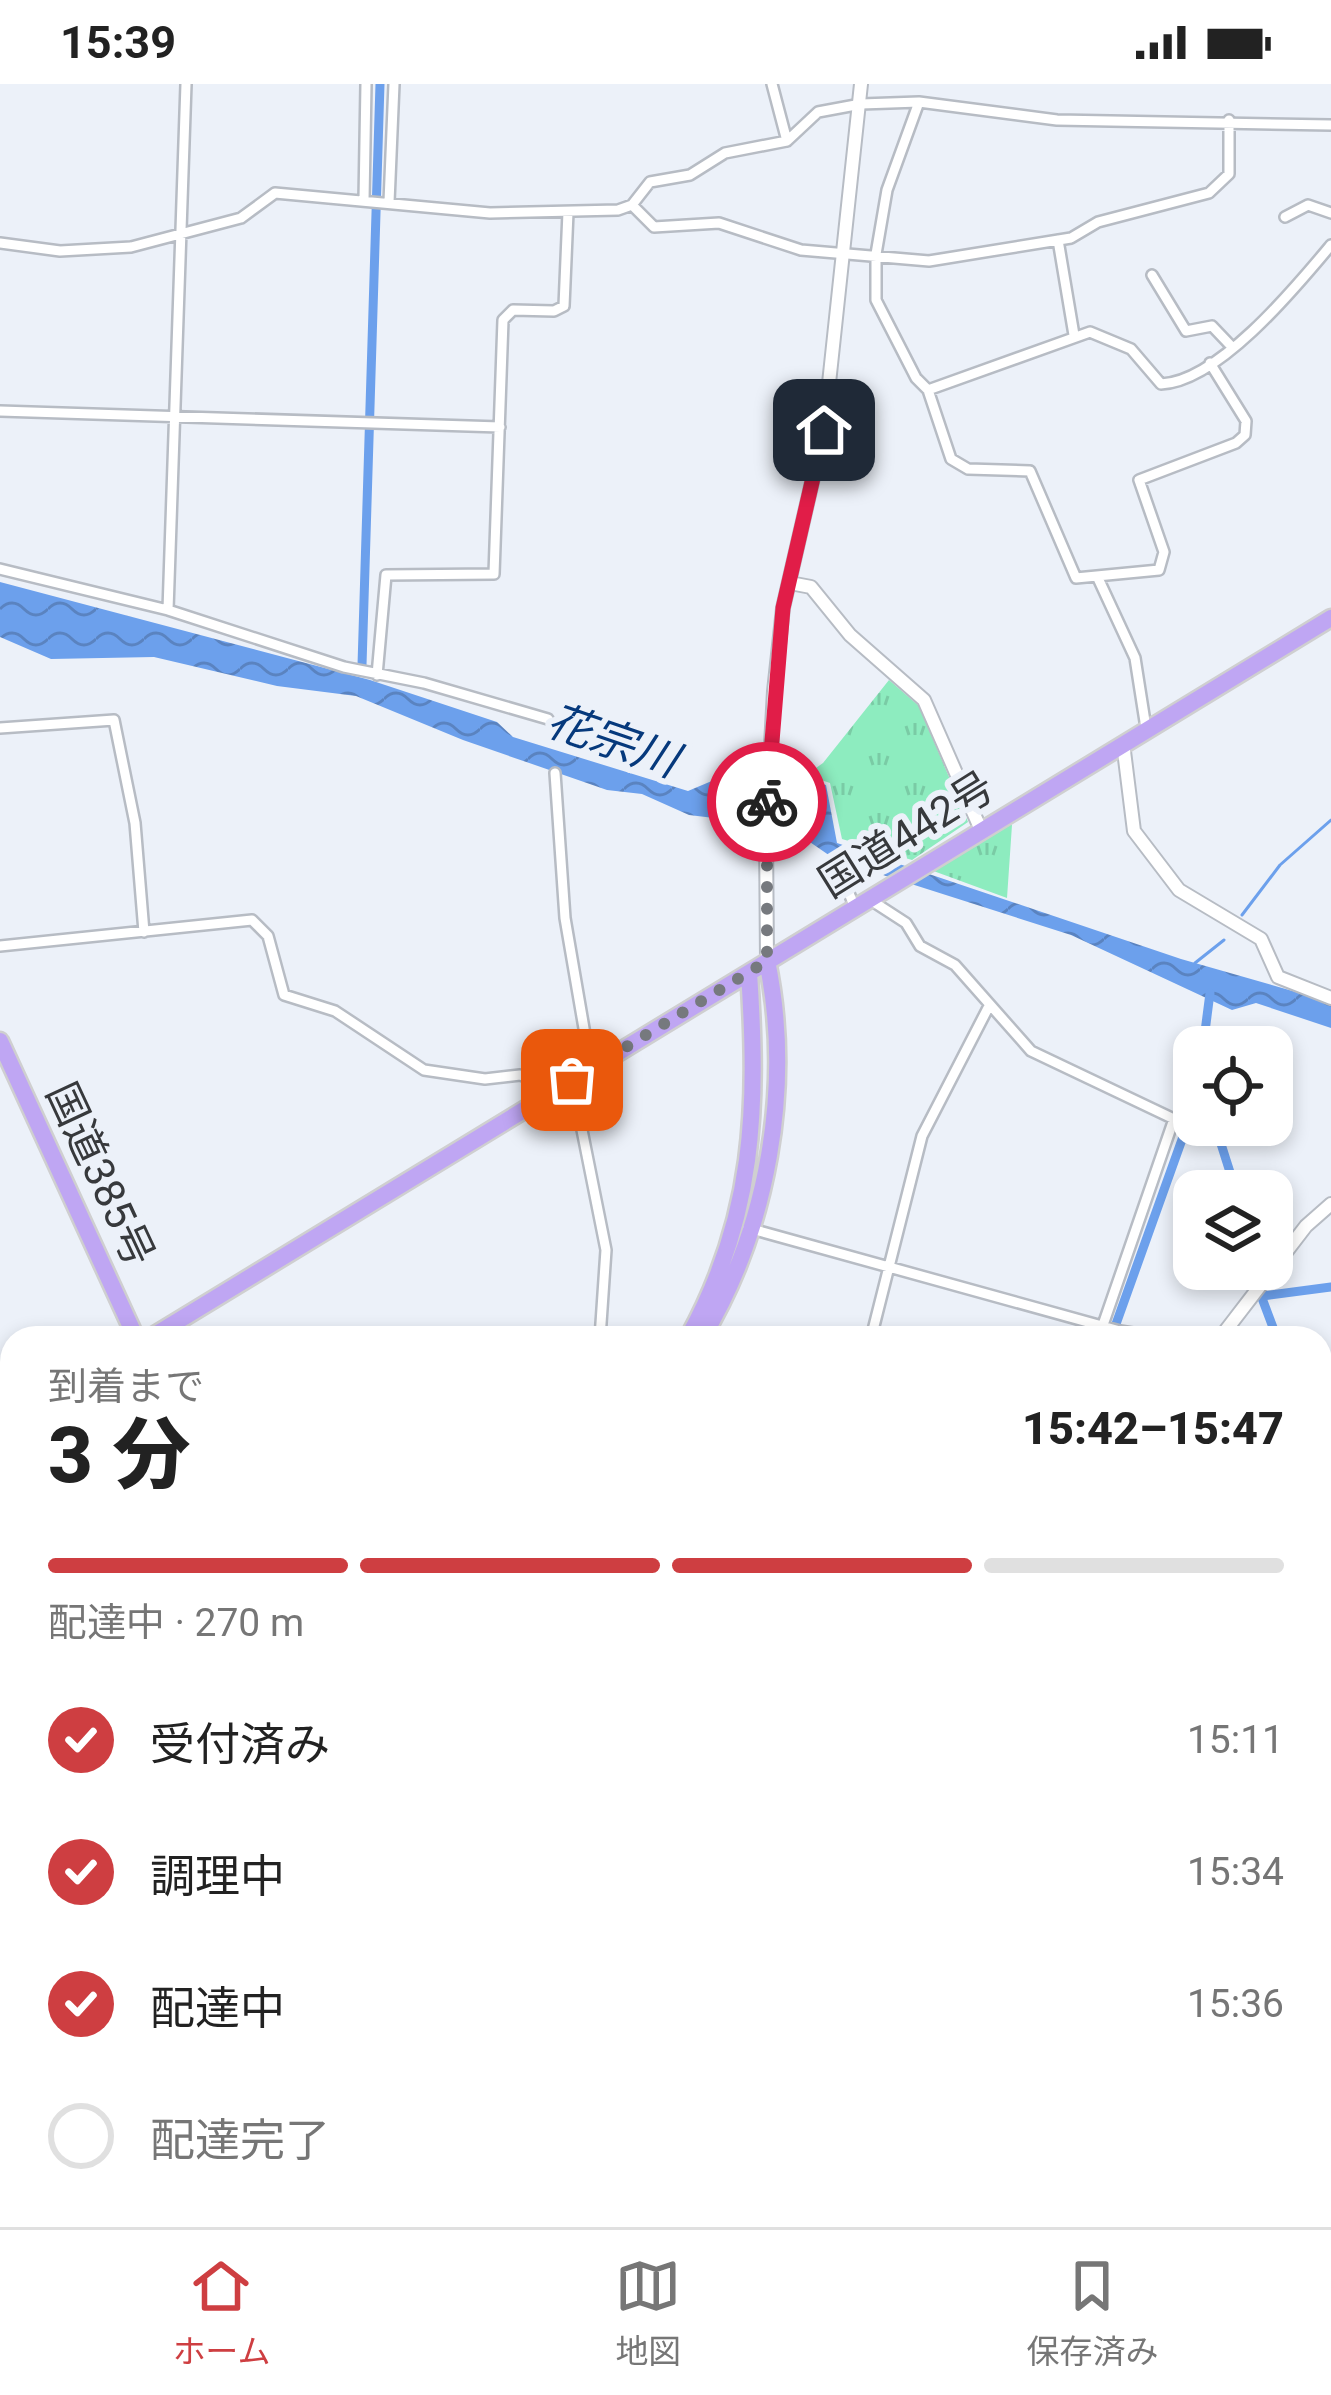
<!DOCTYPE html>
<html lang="ja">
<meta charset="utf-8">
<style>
body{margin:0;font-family:Roboto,"Noto Sans JP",sans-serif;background:#f2f2f2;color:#222;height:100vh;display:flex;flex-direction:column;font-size:45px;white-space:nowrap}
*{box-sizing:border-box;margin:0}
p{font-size:39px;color:#767676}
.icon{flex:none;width:66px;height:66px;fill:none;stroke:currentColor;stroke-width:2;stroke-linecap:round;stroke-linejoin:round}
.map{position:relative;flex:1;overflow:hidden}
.sheet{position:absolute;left:0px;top:1242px;width:1332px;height:903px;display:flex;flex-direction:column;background:#fff;border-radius:36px 36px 0 0;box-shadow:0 6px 18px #0003}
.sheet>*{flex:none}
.buttons{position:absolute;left:1173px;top:942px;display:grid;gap:24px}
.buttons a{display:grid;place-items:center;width:120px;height:120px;border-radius:24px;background:#fff;box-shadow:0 6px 18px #0003;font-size:60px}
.pin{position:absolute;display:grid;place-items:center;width:102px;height:102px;color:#fff;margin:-51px;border-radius:24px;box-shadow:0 6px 18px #0006}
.courier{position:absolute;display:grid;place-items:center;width:120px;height:120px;margin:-60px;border:9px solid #e11d48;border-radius:50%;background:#fff;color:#222;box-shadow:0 3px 15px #0007}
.head em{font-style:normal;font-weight:800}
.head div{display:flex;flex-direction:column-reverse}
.head{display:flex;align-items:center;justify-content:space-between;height:204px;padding:0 48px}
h1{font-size:78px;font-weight:800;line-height:90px}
.bar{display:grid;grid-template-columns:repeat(4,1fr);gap:18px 12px;align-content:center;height:144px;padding:0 48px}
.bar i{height:15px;border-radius:9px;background:#e0e0e0}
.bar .on{background:#ce3e41}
.bar p{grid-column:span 4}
ol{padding:0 48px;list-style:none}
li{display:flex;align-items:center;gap:36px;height:132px}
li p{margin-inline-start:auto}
li .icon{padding:12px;border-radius:50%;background:#ce3e41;color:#fff;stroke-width:4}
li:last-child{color:#767676}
li i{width:66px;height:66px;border:6px solid #e0e0e0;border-radius:50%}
.status{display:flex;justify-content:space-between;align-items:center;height:84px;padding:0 60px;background:#fff;direction:ltr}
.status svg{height:33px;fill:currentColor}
.tabs{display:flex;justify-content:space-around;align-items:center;height:168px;border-top:3px solid #e0e0e0;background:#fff;font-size:33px;color:#767676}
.tabs a{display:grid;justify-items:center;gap:6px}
.tabs .on{color:#ce3e41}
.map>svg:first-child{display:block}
</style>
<div class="status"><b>15:39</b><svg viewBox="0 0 49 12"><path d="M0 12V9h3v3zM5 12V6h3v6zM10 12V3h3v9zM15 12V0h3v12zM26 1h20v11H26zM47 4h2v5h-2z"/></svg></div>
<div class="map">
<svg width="1331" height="2143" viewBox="0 0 1331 2143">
<defs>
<pattern id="grass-tufts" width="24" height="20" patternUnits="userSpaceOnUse" patternTransform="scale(3)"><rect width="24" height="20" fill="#8decbf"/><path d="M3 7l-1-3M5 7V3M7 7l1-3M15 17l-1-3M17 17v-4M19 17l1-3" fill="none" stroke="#7acba5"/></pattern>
<pattern id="water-waves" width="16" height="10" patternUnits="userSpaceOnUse" patternTransform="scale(3)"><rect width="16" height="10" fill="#6ca0ec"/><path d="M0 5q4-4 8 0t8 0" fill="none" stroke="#5a83c0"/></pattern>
</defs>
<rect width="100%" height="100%" fill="#ecf1f9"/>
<path fill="url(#grass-tufts)" d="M889,596L919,622L968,738L912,776L842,755L830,699L806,691L823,679Z
M995,737L1012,741L1007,814L928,785Z"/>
<path fill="url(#water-waves)" d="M0,498L370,596L497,638L513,653L688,707L745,683L826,701L837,759L1181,875L1324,916L1331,919V944L1256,919L1232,926L1071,851L836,776L788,743L689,731L642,710L607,706L463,656L356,612L277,602L154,573L51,575L0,553Z"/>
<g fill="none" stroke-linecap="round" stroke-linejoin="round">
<path stroke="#6ca0ec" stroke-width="3" d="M1242,831L1280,781L1331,736
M1195,879L1224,856"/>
<path stroke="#6ca0ec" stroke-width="9" d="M362,581L380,0
M1203,963L1210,909
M1215,1041L1236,1107
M1251,1185L1277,1254
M1263,1212L1331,1203
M1111,1254L1194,1022
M1320,1300L1331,1321
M325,2143L327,2133"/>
<defs>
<path id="street" d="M772,0L787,57
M919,18L887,106L876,170V216L916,294L928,306L951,375L968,385L1030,387L1076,494L1159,486L1164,468L1139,396L1236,359L1245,351L1246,337L1210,279
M364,116L366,0
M389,118L394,0
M632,121L654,143L719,139L801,166L929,177L1071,154L1098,138L1209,109L1229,90V36
M1285,133L1308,121L1331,129
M1058,156L1074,251
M0,159L60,167L131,163L241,134L275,109L490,129L618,126L632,121L650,98L690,91L725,69L787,57L818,28L861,20L919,18L1057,36L1331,41
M1152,191L1186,247L1212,242L1232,263
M928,306L1090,248L1131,265L1161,300C1218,298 1296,203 1331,161
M0,327L500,343
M0,485L168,526L344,583L424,599L548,635
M1097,492L1135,574L1146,644
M168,526L186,0
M377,591L386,491L494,490L503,236L513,226L554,227L564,222L568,128
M0,644L114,636L135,739L144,848
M555,689L565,834L591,985
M838,782L855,824
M869,815L906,839L920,862L955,881L1031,967L1174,1035L1104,1238
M0,862L252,836L268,852L284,911L335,927L424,986L485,995L520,991L531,995L543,1014
M572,996L606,1166L600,1254
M748,1144L1120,1247L1165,1254
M871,1254L922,1052L989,922
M0,1714L12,1718
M0,1890H12
M0,1990L12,1985
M692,2133L700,2143
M1079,2133L1097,2143
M314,2143L315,2133"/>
<path id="secondary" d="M790,499L811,503L850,551L924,616L981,746
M1123,659L1134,747L1179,806L1261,855L1278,893L1331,914
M767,877L766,750L774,607L783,524L824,346L861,0
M1220,1254L1306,1142L1331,1120
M555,2133L564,2143
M717,2143L724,2133"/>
<path id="highway" d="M0,957L136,1254
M150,1254L1331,534
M688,1254C755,1133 758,1023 749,889
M702,1254C768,1145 793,1002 767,877
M0,1345L12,1338
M0,2116L12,2106
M0,2141L12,2131"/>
</defs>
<use href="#street" stroke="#b7bcc4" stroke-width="14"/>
<use href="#secondary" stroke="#b7bcc4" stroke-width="16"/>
<use href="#highway" stroke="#cfcfd0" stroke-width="21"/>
<use href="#street" stroke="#fff" stroke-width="9"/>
<use href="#secondary" stroke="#fff" stroke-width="12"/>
<use href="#highway" stroke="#bfa6f3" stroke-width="16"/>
</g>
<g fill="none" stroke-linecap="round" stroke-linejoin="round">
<path stroke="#76797e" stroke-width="12" stroke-dasharray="0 21.6" d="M572,996L767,877V718"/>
<path stroke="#e11d48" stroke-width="15" d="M767,718L783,524L824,346"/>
</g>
<g text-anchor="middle" stroke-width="12" stroke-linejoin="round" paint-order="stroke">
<g font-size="42" fill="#37393c" stroke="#ecf1f9">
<text transform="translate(906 750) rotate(-32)" y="15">国道442号</text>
<text transform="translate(101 1090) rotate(65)" y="15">国道385号</text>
</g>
<g font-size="45" font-style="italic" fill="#06397c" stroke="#ecf1f9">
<text transform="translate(613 656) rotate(19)" y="16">花宗川</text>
</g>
</g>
</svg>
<div class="buttons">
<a><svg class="icon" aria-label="locate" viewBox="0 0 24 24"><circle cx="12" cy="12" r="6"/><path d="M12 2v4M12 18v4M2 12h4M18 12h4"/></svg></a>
<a><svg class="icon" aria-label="layers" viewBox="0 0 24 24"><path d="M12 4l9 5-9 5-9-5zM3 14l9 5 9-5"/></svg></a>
</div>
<div class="pin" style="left:572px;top:996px;background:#ea580c"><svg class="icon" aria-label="bag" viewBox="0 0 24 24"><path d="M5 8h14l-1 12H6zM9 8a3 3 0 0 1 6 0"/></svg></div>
<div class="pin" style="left:824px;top:346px;background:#1f2937"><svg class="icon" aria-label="home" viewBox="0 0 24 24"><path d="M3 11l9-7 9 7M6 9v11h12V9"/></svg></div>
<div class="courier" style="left:767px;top:718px"><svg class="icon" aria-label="bike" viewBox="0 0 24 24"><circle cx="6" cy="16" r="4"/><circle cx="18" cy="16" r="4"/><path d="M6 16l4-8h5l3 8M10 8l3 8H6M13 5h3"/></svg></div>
<section class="sheet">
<div class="head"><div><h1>3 分</h1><p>到着まで</p></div><em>15:42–15:47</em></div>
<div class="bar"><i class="on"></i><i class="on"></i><i class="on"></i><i></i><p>配達中 · 270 m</p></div>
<ol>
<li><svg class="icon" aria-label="check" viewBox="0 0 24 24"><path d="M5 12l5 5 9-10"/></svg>受付済み<p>15:11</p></li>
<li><svg class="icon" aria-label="check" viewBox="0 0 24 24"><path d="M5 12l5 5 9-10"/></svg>調理中<p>15:34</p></li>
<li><svg class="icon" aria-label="check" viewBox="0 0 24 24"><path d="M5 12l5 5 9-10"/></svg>配達中<p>15:36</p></li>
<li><i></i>配達完了</li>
</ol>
</section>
</div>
<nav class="tabs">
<a class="on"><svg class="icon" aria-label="home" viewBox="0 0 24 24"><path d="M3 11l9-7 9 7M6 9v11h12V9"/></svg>ホーム</a>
<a><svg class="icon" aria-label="map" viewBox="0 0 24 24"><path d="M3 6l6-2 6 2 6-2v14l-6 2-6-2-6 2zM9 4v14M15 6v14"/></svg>地図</a>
<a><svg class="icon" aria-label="saved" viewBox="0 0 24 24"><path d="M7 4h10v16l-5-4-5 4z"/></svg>保存済み</a>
</nav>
